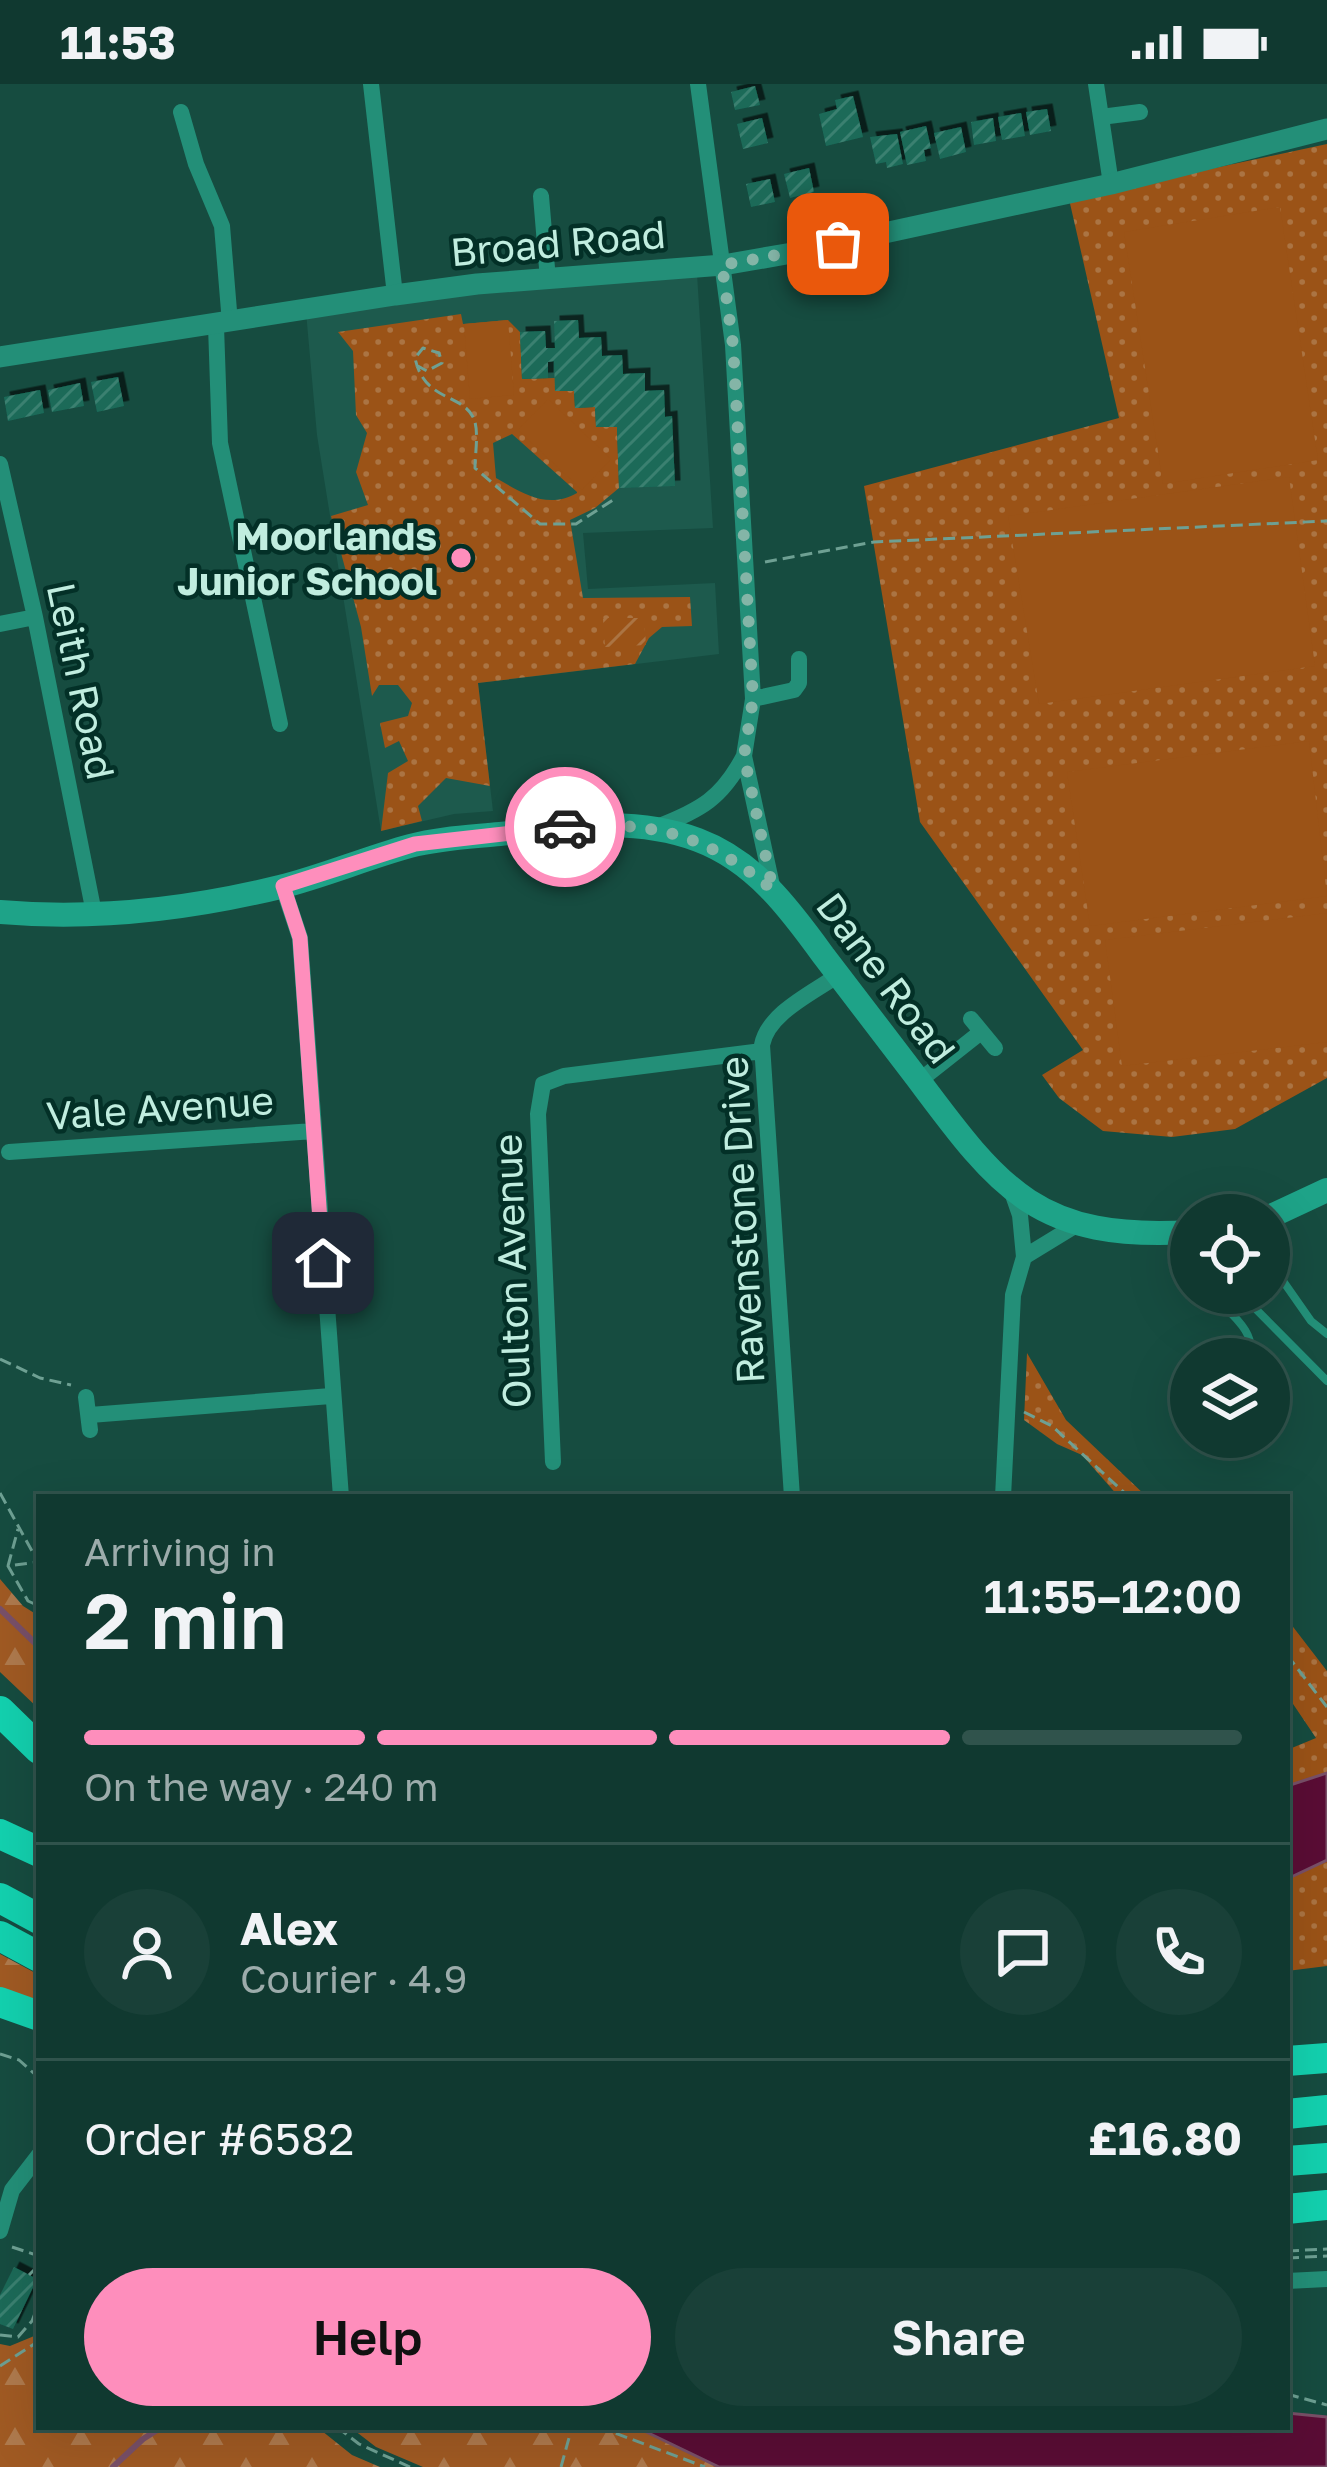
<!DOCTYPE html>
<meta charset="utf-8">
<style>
body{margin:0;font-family:"Golos Text",sans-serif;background:#194038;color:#f1f3f6;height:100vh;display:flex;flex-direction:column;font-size:45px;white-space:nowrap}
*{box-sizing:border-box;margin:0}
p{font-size:39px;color:#9cacab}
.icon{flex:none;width:66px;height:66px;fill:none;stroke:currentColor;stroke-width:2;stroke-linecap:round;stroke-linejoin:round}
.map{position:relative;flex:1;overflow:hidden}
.panel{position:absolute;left:36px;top:1410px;width:1254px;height:936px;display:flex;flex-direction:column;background:#103930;border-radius:0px;box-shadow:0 12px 48px #0002,0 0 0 3px #30534c}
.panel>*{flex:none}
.tools{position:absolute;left:1170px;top:1110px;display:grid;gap:24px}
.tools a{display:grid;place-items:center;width:120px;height:120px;border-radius:50%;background:#103930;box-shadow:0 12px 48px #0002,0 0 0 3px #30534c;font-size:60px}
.pin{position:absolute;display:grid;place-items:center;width:102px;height:102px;color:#fff;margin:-51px;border-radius:24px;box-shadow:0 6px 18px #0006}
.courier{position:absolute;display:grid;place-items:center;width:120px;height:120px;margin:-60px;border:9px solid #fe8ebc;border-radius:50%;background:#fff;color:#222;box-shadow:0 3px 15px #0007}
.headline em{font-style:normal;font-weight:600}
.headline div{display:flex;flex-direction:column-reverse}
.headline{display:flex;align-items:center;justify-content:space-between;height:204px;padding:0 48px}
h1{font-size:78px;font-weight:600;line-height:90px}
.bar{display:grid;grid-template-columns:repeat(4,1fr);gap:18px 12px;align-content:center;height:144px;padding:0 48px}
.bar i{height:15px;border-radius:9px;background:#30534c}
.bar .active{background:#fe8ebc}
.bar p{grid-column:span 4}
.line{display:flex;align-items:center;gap:30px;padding:0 48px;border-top:3px solid #30534c}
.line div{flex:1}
.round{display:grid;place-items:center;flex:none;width:126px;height:126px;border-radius:63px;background:#194038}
.cta{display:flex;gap:24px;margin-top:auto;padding:24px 48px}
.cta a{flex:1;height:138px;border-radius:72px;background:#fe8ebc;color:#111;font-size:48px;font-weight:600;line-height:138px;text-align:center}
.cta a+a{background:#194038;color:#f1f3f6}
.status{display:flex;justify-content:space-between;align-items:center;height:84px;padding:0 60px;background:#103930;direction:ltr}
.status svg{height:33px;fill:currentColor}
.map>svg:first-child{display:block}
</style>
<div class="status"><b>11:53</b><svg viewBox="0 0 49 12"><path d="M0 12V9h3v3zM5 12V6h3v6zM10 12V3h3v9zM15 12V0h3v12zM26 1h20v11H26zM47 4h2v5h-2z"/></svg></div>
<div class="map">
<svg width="1327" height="2383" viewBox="0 0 1327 2383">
<defs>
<pattern id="grass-dots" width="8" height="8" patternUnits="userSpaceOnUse" patternTransform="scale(3)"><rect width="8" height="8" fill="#9b5317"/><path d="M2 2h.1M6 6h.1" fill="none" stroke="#ab7443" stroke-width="1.8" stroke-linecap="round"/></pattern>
<pattern id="forest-firs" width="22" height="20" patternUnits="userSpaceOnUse" patternTransform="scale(3)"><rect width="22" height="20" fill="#a05a23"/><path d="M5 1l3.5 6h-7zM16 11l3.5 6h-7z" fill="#af7a4d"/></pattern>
<pattern id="garden-furrows" width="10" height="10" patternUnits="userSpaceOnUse" patternTransform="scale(3)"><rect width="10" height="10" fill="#9b5317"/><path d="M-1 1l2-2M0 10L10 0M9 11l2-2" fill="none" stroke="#ab7443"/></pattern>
<pattern id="building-hatch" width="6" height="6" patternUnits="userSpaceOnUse" patternTransform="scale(3)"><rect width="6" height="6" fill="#1a6b59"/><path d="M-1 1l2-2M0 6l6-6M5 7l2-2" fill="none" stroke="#3a8070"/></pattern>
<filter id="shadow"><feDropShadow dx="5.5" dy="-5.5" stdDeviation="0" flood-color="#0009"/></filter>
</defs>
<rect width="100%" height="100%" fill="#164c40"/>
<path fill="#1d5a4d" d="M697,190L713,444L583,449L588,505L715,499L719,570L478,599L493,727L454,730L381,747L317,351L306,228L413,208Z"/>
<path fill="url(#grass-dots)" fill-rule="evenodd" d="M1327,60V994L1235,1045L1172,1053L1103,1047L1059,1014L1042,991L1083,966L920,738L864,402L1119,334L1069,115Z
M461,230L463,240L508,236L520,248L522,295L555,294L556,307H574L575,324L595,323L596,343H617L619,404L595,424L570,436L583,514L690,513L692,542L662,543L649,554L635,580L478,599L490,702L446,694L418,722L422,737L381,747L388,689L408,677L399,657L385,664L380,639L408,632L412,619L398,601H379L372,612L361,543L331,432L368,421L356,388L367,349L356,331L353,267L338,248ZM512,350L577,408V409C547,426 522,409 496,394L493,359Z
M1027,1269L1066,1336L1147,1413H1119L1082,1371L1057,1360L1024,1336Z
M1287,1535L1327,1587V1882L1287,1887V1666L1316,1654L1287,1611Z"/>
<path fill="url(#forest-firs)" d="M0,1495L23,1522L39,1532V1625L0,1588Z
M0,1870L39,1891V1919L0,1905Z
M39,2250V2343H317L352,2371L380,2383H0V2260L10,2262Z
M350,2343H636L719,2383H423L376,2363Z"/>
<path fill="url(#garden-furrows)" d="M603,534H644L646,561L605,563Z"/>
<path fill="#9b5317" d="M1280,123L1318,376L1163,400L1124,148Z
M508,236L514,311L470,315L464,240Z
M548,315L611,375L582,406L518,346Z
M1289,393L1315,582L1039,620L1008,432Z
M1309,657L1327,812L1090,842L1067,688Z
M1327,829V958L1122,982L1105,856Z"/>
<path fill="#5a0d35" stroke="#795068" stroke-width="3" d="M1327,1689V1776L1287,1795V1702Z
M1287,2329L1327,2333V2383H719L636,2343H1287Z"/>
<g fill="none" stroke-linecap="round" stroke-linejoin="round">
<path stroke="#795068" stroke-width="6" d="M0,1525L39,1563
M113,2383L143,2355L162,2343"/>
</g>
<path fill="url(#building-hatch)" filter="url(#shadow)" d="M755,2L760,21L735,26L731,8Z
M853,12L863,53L826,62L819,30L837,25L835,16Z
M1047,25L1051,47L1030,51L1026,28Z
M1021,29L1025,52L1002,56L998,33Z
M762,34L768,59L743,65L737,40Z
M993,34L996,57L974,61L971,38Z
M926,42L931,64L924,66L926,77L907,81L900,48Z
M961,43L966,68L940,75L934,49Z
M897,50L903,80L887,84L886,78L876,80L870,53Z
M809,84L814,108L790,114L784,90Z
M770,95L775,118L751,123L746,100Z
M578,236L579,254L601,253L602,272L622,271L623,290L645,289V307L664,306L665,333L672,332L675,402L619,404L617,343H596L595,323L575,324L574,307H555L554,277L548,278V294L522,295L520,248L545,247L546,264H555L554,237Z
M118,293L124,322L97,328L91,298Z
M80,299L84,322L52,328L48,306Z
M40,306L44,329L8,337L4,313Z
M14,2183L37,2195L13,2245L0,2240V2211Z"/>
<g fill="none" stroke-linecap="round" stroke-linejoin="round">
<path stroke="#6ea093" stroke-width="3" stroke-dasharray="12 6" stroke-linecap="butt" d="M416,281L427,287L442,279L439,269L423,264L415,274C424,318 463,309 474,335C479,348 475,370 475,384L540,440H576L616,414
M765,478L874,458L1327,437
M0,1275L40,1294L71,1301
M1024,1328L1052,1342L1129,1413
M0,1409L38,1478L8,1482L28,1517L39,1522
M8,1482L18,1445
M1287,1571L1327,1623
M0,1970L19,1976L39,1994
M12,2163L39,2172
M1287,2167L1327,2165
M1287,2174L1327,2172
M29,2191L39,2181
M0,2251L18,2253L32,2237L39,2219
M0,2282L39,2257
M1287,2310L1327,2321
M337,2343L359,2360L410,2383
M599,2343L705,2383
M561,2383L572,2343"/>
<path stroke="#238f78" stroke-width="8" d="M1269,1177L1311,1237L1327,1250
M1211,1209C1228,1228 1260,1249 1248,1275
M1240,1209L1327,1297"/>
<path stroke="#238f78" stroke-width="16" d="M371,0L395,211
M698,0L733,261L753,615L744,672L773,806
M1096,0L1111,100
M181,28L196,80L222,142L230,239
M1101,33L1140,28
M541,112L548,196
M216,242L220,359L280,640
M0,380L35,533L94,829
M0,540L35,533
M753,615L794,606L799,599V575
M657,743C701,726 722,714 744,672
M283,803L300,854L341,1413
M971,935L995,964
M919,997L981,948
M9,1068L314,1047
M1024,1173L1078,1140
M86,1313L90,1346
M90,1331L331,1312
M553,1378L538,1030L543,1000L564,992L762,967
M792,1413L762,961C768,929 813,909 838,891
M1003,1413L1013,1211L1024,1173L1020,1131L1012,1108
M0,2147L12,2106L39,2071
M1287,2197L1327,2195"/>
<path stroke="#238f78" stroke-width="21" d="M0,273L395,211L477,200L723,181L792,169L1111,100L1327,45"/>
<path stroke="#1ea388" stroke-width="24" d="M0,828C92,836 190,825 280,803C324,792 366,774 410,762C440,754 470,753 500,750C567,743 634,732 698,756C754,777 789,824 823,871C854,912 886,953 917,994C1001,1107 1039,1157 1191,1148
M1269,1133L1327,1106"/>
<path stroke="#13d1af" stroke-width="30" d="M0,1627L39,1665
M0,1750L39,1768
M0,1814L39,1835
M0,1852L39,1873
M0,1918L39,1932
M1287,1977L1327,1974
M1287,2030L1327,2026
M1287,2077L1327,2074
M1287,2125L1327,2121"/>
</g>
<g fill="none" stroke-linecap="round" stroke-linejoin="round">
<path stroke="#84b5a7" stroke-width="12" stroke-dasharray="0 21.6" d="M565,743C654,737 704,749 773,806L744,672L753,615L733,261L722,181L838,160"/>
<path stroke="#fe8ebc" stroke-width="15" d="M323,1179L300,854L283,802L415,760L565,743"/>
</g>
<circle fill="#fe8ebc" stroke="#033027" stroke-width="4.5" cx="461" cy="474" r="12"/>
<g text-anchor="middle" stroke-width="9" stroke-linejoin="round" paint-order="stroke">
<g font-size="39" fill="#c0eddf" stroke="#033027">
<text transform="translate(558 159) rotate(-5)" y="14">Broad Road</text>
<text transform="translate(81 597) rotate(78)" y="14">Leith Road</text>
<text transform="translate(886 894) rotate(53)" y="14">Dane Road</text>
<text transform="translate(160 1024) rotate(-4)" y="14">Vale Avenue</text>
<text transform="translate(742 1136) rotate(-93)" y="14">Ravenstone Drive</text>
<text transform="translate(512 1187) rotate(-92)" y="14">Oulton Avenue</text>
</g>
<g font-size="39" font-weight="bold" fill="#c0eddf" stroke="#033027" text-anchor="end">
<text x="437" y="466">Moorlands<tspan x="437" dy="45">Junior School</tspan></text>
</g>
</g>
</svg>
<div class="tools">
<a><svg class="icon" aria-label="locate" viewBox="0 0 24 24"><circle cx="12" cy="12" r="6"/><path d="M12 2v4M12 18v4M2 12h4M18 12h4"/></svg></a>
<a><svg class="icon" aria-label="layers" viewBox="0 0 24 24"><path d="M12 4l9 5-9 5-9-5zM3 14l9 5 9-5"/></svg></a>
</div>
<div class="pin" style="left:838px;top:160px;background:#ea580c"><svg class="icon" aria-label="bag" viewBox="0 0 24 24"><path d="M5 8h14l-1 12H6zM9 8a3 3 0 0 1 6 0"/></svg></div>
<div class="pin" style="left:323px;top:1179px;background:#1f2937"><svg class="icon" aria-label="home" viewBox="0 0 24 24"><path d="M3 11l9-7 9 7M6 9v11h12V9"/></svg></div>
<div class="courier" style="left:565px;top:743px"><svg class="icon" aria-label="car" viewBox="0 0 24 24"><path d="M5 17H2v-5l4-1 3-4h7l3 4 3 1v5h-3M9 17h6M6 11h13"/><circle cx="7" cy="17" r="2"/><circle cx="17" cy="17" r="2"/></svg></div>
<section class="panel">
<div class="headline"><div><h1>2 min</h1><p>Arriving in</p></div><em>11:55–12:00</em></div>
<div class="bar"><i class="active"></i><i class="active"></i><i class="active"></i><i></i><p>On the way · 240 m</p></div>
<div class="line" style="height:216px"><a class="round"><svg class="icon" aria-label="person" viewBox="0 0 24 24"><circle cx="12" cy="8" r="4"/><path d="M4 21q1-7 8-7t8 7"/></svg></a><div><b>Alex</b><p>Courier · 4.9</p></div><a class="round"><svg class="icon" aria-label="chat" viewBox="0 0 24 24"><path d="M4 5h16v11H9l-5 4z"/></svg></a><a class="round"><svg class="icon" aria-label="phone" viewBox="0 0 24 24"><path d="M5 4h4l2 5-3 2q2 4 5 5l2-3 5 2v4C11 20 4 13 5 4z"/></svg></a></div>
<div class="line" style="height:156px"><div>Order #6582</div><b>£16.80</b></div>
<div class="cta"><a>Help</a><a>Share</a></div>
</section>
</div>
